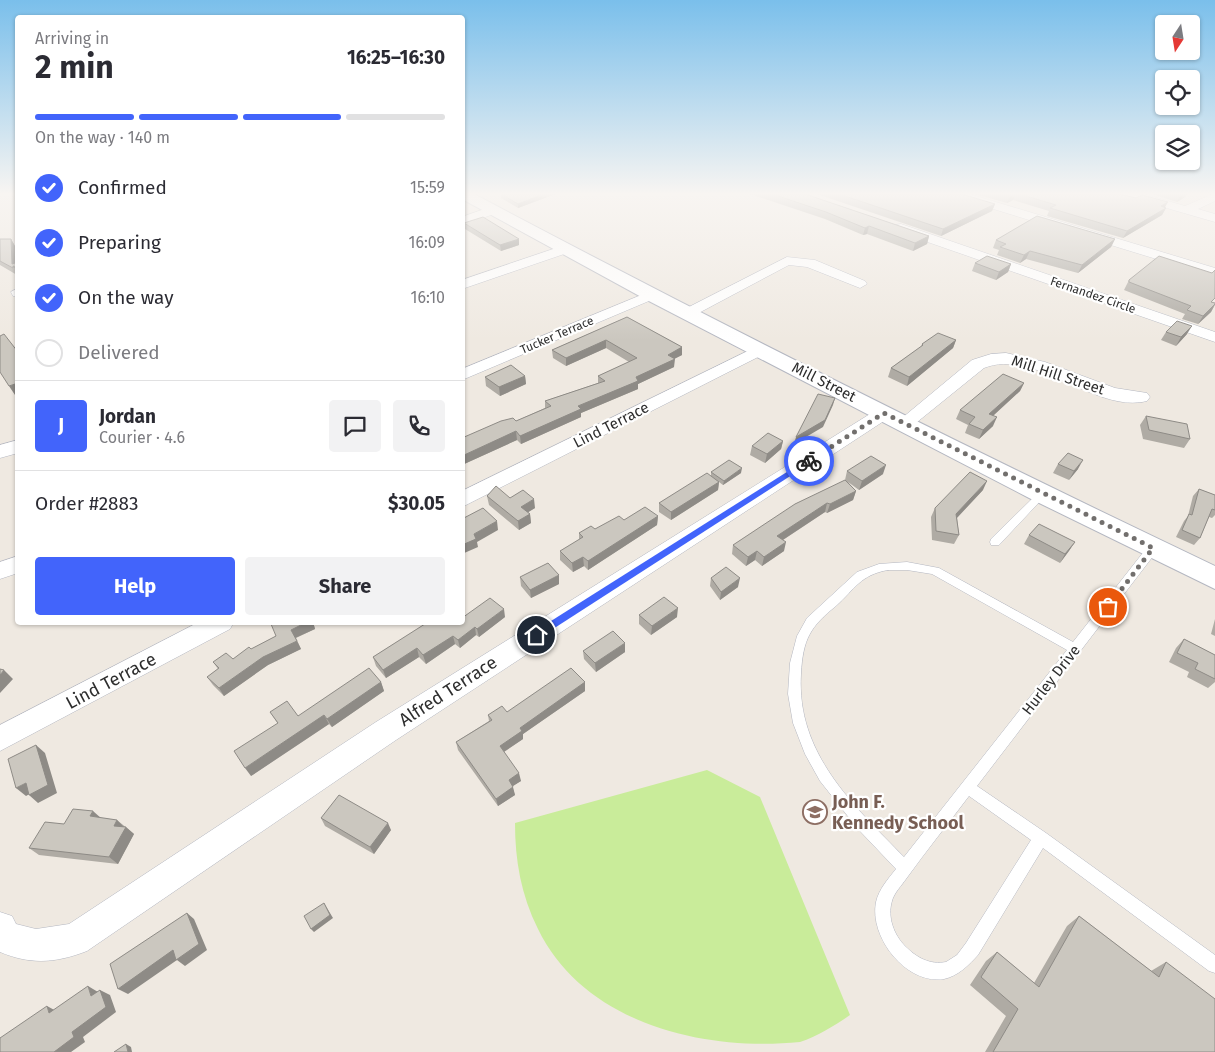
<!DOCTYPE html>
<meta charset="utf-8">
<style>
body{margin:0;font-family:"Fira Sans",sans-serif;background:#f2f2f3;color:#2b2b33;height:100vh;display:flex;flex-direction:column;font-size:19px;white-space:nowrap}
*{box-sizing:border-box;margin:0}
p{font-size:16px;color:#7c7c81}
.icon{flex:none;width:28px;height:28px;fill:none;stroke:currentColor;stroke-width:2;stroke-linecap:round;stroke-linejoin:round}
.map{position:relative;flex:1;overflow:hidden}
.drawer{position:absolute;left:15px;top:15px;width:450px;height:610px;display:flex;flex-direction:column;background:#fff;border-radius:5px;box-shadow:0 1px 4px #0004}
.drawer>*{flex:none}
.needle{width:32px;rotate:192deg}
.buttons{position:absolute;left:1155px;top:15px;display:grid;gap:10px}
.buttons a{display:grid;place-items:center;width:45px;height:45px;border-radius:5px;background:#fff;box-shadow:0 1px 4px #0004;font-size:25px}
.pin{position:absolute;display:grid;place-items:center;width:42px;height:42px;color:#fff;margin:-21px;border:2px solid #fff;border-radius:50%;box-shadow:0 1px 5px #0007}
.courier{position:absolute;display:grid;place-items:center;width:50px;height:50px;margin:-25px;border:4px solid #4264fb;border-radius:50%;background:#fff;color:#222;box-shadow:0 1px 6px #0007}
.overview em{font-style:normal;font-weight:700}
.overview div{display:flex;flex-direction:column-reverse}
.overview{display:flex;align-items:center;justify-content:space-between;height:85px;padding:0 20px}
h1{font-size:32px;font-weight:700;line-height:38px}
.bar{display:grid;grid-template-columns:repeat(4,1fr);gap:8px 5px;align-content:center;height:60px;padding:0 20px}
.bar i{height:6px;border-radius:4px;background:#e1e1e2}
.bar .on{background:#4264fb}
.bar p{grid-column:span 4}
.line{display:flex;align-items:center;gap:12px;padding:0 20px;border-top:1px solid #e1e1e2}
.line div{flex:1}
.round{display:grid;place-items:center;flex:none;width:52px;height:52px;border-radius:5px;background:#f2f2f3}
ol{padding:0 20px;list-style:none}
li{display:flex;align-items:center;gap:15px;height:55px}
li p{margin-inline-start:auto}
li .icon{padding:5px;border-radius:50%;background:#4264fb;color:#fff;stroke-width:4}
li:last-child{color:#7c7c81}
li i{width:28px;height:28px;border:2px solid #e1e1e2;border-radius:50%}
.cta{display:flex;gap:10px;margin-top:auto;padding:10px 20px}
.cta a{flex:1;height:58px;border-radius:5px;background:#4264fb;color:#fff;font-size:20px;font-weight:700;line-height:58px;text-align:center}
.cta a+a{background:#f2f2f3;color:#2b2b33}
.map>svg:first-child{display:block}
</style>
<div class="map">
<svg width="1215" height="1052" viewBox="0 0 1215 1052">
<rect width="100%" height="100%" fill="#efe9e1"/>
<path fill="#c9ec9a" d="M707,770L760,797L850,1015C834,1026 818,1036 800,1042C701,1052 583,1022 538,929C521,895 515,860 515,823Z"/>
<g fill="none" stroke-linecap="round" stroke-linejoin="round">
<defs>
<path id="service" d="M1042,491L1045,492L1047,494L1045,496L999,545H991L990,542L991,539L1039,492Z
M1153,544L1157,545L1158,548L1157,551L977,786L1046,833L1215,955V973L1209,971L1043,848L978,955C969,965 958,976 944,979C906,985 869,937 876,902C879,889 888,879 896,869L858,829L820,781L805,754L793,723L788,694L790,663L797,636L807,618L857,572L879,564L907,562L939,568L1073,642L1149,545ZM888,570H907L932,574L1067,650L904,857C853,805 796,753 801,674C803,639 810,627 836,606C855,589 860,575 888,570ZM969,796L1031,840L966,943L957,955L946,962C930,965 917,958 905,946C894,935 887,917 892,901C894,893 902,885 906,879C926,851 948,824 969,796Z"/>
<path id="minor" d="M949,193H966L1215,268V277L951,196Z
M1123,193H1140L1185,206L1215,193V201L1198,209L1215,214V222L1125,196Z
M493,206L497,207L499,210L497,213L462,225V217Z
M901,224L1215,332V342L896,231L895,228L896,225Z
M565,245L570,246L572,249L570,252L462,289V280Z
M787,257L815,260L865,281L867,284L860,288L807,267L789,265L693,316L688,318L680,313L683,310Z
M18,288V297L13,296L11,292Z
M651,291L656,292L658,295L656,298L462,380V369Z
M760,345L766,347L768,350L766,353L462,507V491Z
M1006,353L1045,362L1115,388L1147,393L1150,397L1147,401C1095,414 1035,347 984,368L911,427H899L896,423L972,360L991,354Z
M884,408L890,409L893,413L890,417L396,740L87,951C56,963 31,965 0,952V912L12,916L16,924L36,929L69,924L376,722L878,409Z
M18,440V453L0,458V445Z
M18,556V573L0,579V562Z
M199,622H234L230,629L0,751V725Z"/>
<path id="tertiary" d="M462,193H472C717,323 965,447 1215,566V589L1033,500L645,299L462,199Z"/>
</defs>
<use href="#service" stroke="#b4b7c1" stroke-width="1"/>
<use href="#minor" stroke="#b4b7c1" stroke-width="1"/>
<use href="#tertiary" stroke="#b4b7c1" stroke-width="2"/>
<use href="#service" fill="#fff" fill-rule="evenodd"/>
<use href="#minor" fill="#fff" fill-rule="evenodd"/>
<use href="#tertiary" fill="#fff" fill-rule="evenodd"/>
</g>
<path fill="#afaba4" d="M499,193H558L518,208L501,198V194Z
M747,193H802L929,236L927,244L913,251L867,234L863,235L825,219Z
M814,193H958L995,204L992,211L941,236Z
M971,193H1116L1166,208L1162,215L1123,238L1047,216L1049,211L1013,200L1007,203Z
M1153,193H1188L1185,197L1177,202L1152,194Z
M464,223L519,245L501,251L465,229Z
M0,239H11L15,246L16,263L18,262V273H17V275L0,265Z
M1115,239L1111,247L1078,273L1026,259L1020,263L997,255L999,250L993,248L996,240Z
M975,263L1011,264L1008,272L996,280L972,271Z
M1129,280L1214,303H1215V305L1211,312L1198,324L1182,319L1185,314L1124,290Z
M627,317L682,347V355L674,359V367L638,384V389L581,413V417L521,444L517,440L462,465V438L516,421L545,408V401L598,383V376L629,362L606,348L566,366L553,358L552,350Z
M1166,332L1187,334L1176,346L1161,340Z
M956,340L953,348L907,386L888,377L891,368L921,347L922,344Z
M525,376L526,384L500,396L486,386L485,377Z
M1024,383L1020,391L993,416V426L979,439L965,433L968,425L956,419L960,410Z
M1146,416L1190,439L1184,448L1143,439L1140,425Z
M783,441L781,449L765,463L750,455L752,446Z
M1058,464L1078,469L1069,480L1053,473Z
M847,471L883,474L859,490L848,482L856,491L853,500L827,513L825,512L783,540L784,551L762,566L755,560L746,566L732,554L733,545L845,480Z
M711,472L741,473L723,485L719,482L718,490L671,520L659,512V503L711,476Z
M1199,489L1215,495V515L1212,518L1209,517L1200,538L1194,545L1176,537L1184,521L1188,516L1193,496Z
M983,490L957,518L959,535L954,544L932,540L931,517L935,508Z
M487,496L510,498L535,508L528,512L530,514L531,523L519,530L489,505Z
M658,516L657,525L588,570L584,566L573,572L560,560V551L579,540V533L595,529L624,520Z
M1029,535L1075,542L1060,563L1024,544Z
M520,577L559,584L531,598L521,586Z
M711,578L738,587L720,600L710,586Z
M639,615L677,617L651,635L639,624Z
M505,617L479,637L476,635L460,648L455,644L426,664L419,657L386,678L376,666L373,657L426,624L425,622H455L456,623Z
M1215,619V636L1211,634Z
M273,622H313L315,629L296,638L301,649L268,665L224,696L213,685L207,677L218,669L213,662L233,659L276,636Z
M1184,639L1215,655V682L1208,688L1187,677L1189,672L1169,662L1176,648Z
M583,651L625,652L596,672L584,659Z
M381,682L384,691L332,727L329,724L251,776L278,724L270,712L298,716Z
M585,682V691L523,734V739L504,752L521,781L512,786L515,795L498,806L458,750L456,742L489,721L488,715L507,712Z
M101,818L117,820L134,834L118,864L39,855L29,848L64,824Z
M321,818L391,830L374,854L325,826Z
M1079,916L1151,971L1166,962L1215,1052H985L1006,1016L970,985L986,961L997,952L1034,983L1067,926Z"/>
<path fill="#8e8b86" d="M546,193H558L518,208V204Z
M1016,193L1013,200L1007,203L1010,196Z
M1184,193H1188L1185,197L1177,202L1181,194Z
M1168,202L1164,209L1166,208L1162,215L1123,238L1127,231L1161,206Z
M995,204L992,211L941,236L943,229Z
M869,226L867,234L863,235L865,228Z
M929,236L927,244L913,251L915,243Z
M11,239L15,246L16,269L12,264Z
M519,239V245L501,251L500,245Z
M1115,239L1111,247L1078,273L1082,265Z
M1030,251L1026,259L1020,263L1024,255Z
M1011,264L1008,272L996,280L999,272Z
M1215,304L1211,312L1198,324L1203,316Z
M1192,326L1187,334L1176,346L1181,337Z
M606,340V348L566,366V358Z
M956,340L953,348L907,386L909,377Z
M682,347V355L670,361L675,359L674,367L638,384V389L581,413V417L521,444L520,436L636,377L668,355Z
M525,376L526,384L500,396L499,387Z
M17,383L18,394L15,395L9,386Z
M1024,383L1020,391L985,423L989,414Z
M835,398L833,405L823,427L794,444L796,437Z
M997,417L993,426L979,439L983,430Z
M516,431L517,440L462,465V456Z
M783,441L781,449L765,463L767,454Z
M1083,460L1078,469L1069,480L1074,471Z
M886,465L883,474L859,490L862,481Z
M742,468L741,473L723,485L724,481Z
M987,481L983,490L952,523L956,514Z
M719,482L718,490L671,520V512Z
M856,491L853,500L827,513L830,504Z
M534,499L535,508L522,516L521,507Z
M827,503L825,512L775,545L777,536Z
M530,514L531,523L519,530L518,521Z
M658,516L657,525L588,570V561Z
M497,521L498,530L477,542L478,547L462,554V545L474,534Z
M786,542L784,551L762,566L764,557Z
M1075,542L1069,551L1060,563L1065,554Z
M757,551L755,560L746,566L748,557Z
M583,557L584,566L573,572L572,563Z
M559,575V584L531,598L530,590Z
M740,578L738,587L720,600L721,592Z
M678,608L677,617L651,635L652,626Z
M504,609L505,617L479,637L477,629Z
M307,622H313L315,629L295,638L291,630Z
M475,627L476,635L460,648L458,640Z
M453,636L455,644L426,664L423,655Z
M297,641L301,649L268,665L224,696L219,688L263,657Z
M625,643V652L596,672L595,663Z
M417,648L419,657L386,678L383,670Z
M4,670L13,679L0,693V675Z
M381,682L384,691L332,727L327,719Z
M585,682V691L523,734V739L502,753L500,746L520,728Z
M324,715L329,724L251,776L245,768Z
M36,745L45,753L57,793L38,803L29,795Z
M519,773L521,781L510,788L509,780Z
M26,783L35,791L26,796L16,788Z
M513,787L515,795L498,806L496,799Z
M93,811L102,819L90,816Z
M117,820L125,828L114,826Z
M388,823L391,830L374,854L370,847Z
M126,827L134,834L118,864L109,857Z
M324,903L333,918L314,932L311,929Z
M187,913L194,919L207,950L185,966L177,960L128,994L118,989Z
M88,986L98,992L91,996Z
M100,990L110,995L116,1012L83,1037L85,1042L71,1052H54L72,1032Z
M47,1006L58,1012L49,1013Z
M126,1044L131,1047L132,1052H128Z"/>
<path fill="#cbc7bf" stroke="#8e8b86" d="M504,193H546L518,204L501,194Z
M769,193H802L929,236L915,243L869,226L865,228L826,212Z
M836,193H958L995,204L943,229Z
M997,193H1116L1136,198L1142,195L1168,202L1161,206L1166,208L1127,231L1050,208L1056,205L1016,193L1010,196Z
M1174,193H1184L1181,194Z
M1037,216L1115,239L1082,265L1030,251L1024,255L1000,247L1006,244L996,240Z
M483,217L519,239L500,245L464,223Z
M0,239H11L12,264L18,262V269L13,266V268L0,261Z
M987,256L1011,264L999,272L975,263Z
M1159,256L1212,273L1215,270V298L1211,302L1215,303V304L1203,316L1187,310L1191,306L1129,282V280Z
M627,317L682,347L668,355L675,359L636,377L638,381L578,406L581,409L520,436L516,431L462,456V438L501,421L513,418L516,421L551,406L545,401L605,381L598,376L637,358L606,340L566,358L552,350Z
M1177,321L1192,326L1181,337L1166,332Z
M938,333L956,340L909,377L891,368L923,345L922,344Z
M4,334L18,352V383L9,386L0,372V336Z
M511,365L525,376L499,387L485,377Z
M1003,374L1024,383L989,414L997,417L983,430L969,424L975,417L960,410Z
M818,394L835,398L825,420L796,437Z
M1146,416L1187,424L1190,439L1149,430Z
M768,433L783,441L767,454L752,446Z
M1068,453L1083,460L1074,471L1058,464Z
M871,456L886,465L862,481L847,471Z
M729,460L742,468L724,481L711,472Z
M970,472L987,481L956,514L959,535L936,531L935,508Z
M707,473L719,482L671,512L659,503Z
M845,480L856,491L830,504L827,503L777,536L786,542L764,557L757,551L748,557L733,545L795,504Z
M496,486L510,498L523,490L534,499L521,507L530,514L518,521L487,496Z
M1199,489L1215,495V510L1212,509L1200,538L1182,530L1189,514L1192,515Z
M645,507L658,516L588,561L583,557L572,563L560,551L583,537L579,533L591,526L595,529L619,516L624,520Z
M483,508L497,521L474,534L476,539L462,545V519Z
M1039,524L1075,542L1065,554L1029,535Z
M548,563L559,575L530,590L520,577Z
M726,567L740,578L721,592L711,578Z
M664,597L678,608L652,626L639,615Z
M490,598L504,609L477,629L475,627L458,640L453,636L423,655L417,648L383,670L373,657L428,622H455L456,623L462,622V618Z
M273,622H307L291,630L297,641L263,657L219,688L207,677L219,668L213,662L226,653L233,659L249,647L251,649L276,636L271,624Z
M613,631L625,643L595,663L583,651Z
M1184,639L1215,655V679L1195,669L1198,663L1177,653Z
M369,668L381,682L327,719L324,715L245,768L234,751L278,723L270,712L287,701L298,716Z
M571,668L585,682L520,728L522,731L500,746L519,773L509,780L513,787L496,799L456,742L492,720L488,715L502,706L507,712Z
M0,669L4,670L0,675Z
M36,745L48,785L29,795L26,783L16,788L8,759Z
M339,795L388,823L370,847L321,818Z
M73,809L93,811L90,816L117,820L114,826L126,827L109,857L29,848L45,822L64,824Z
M324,903L330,915L311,929L304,916Z
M187,913L199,944L176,960L173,950L118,989L110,964Z
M1079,916L1159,977L1166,962L1215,999V1052H993L1018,1009L981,977L997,952L1039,987Z
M88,986L91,996L100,990L106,1007L72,1032L74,1037L54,1052H0V1038L47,1006L49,1013Z
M126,1044L128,1052H114Z"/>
<linearGradient id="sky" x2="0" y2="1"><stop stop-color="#7abfeb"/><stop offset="0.57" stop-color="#f8f5f2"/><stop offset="1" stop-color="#f8f5f2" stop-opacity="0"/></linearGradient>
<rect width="1215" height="340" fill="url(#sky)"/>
<path fill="#4264fb" d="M809,458L813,461L812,462L539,638H532V633Z"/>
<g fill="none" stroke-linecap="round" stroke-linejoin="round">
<path stroke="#726f6d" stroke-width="5" stroke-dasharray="0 9" d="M809,461L884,413L1153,548L1108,607"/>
</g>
<defs>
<symbol id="school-ring" viewBox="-11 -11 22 22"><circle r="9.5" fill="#fff" stroke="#8d6e63" stroke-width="1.5"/><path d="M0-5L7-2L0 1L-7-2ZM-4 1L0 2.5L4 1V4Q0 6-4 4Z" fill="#8d6e63"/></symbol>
</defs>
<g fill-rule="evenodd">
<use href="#school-ring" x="801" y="798" width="28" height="28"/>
</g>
<g text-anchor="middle" stroke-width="4.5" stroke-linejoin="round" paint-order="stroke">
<g font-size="12" fill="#2e2e2e" stroke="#fff">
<text transform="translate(1093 295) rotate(19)" y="4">Fernandez Circle</text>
<text transform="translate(557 335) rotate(-23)" y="4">Tucker Terrace</text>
</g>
<g font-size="15" fill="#2e2e2e" stroke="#fff">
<text transform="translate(1058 375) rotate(18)" y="5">Mill Hill Street</text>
<text transform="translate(824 382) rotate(27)" y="5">Mill Street</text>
<text transform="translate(611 425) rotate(-27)" y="5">Lind Terrace</text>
<text transform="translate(1051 680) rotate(-52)" y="5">Hurley Drive</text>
</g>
<g font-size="18" fill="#2e2e2e" stroke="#fff">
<text transform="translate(111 681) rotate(-28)" y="6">Lind Terrace</text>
<text transform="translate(448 691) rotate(-33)" y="6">Alfred Terrace</text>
</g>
<g font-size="18" font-weight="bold" fill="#785e54" stroke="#fff" text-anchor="start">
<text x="832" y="808">John F.<tspan x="832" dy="21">Kennedy School</tspan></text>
</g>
</g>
</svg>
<div class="buttons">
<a><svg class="needle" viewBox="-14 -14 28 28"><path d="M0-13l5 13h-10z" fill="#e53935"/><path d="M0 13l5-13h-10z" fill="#7c7c81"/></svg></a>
<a><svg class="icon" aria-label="locate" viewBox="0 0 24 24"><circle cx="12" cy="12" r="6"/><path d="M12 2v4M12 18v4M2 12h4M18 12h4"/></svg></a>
<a><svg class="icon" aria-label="layers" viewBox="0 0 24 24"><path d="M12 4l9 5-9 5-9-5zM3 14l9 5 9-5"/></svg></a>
</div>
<div class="pin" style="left:1108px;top:607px;background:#ea580c"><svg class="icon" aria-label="bag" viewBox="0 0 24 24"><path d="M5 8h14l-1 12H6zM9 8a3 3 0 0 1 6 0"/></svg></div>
<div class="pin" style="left:536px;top:635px;background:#1f2937"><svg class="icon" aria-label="home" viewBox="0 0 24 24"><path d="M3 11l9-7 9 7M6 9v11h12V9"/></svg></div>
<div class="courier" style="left:809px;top:461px"><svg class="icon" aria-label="bike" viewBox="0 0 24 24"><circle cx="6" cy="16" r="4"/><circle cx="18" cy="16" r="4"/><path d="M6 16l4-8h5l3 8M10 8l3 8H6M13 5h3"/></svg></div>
<section class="drawer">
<div class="overview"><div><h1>2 min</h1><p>Arriving in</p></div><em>16:25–16:30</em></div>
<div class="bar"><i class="on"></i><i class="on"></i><i class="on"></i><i></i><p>On the way · 140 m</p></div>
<ol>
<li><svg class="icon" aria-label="check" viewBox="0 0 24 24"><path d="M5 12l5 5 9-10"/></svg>Confirmed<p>15:59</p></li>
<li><svg class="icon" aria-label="check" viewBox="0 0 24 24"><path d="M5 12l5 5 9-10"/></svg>Preparing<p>16:09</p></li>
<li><svg class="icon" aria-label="check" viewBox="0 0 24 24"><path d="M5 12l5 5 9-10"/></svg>On the way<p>16:10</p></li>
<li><i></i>Delivered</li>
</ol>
<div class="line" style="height:90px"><b class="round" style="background:#4264fb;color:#fff">J</b><div><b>Jordan</b><p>Courier · 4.6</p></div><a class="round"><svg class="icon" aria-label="chat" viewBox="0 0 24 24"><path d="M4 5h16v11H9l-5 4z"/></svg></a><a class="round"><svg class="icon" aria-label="phone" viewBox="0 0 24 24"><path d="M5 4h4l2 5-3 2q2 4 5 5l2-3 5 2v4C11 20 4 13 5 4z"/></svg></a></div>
<div class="line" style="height:65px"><div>Order #2883</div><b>$30.05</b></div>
<div class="cta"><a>Help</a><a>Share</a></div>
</section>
</div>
